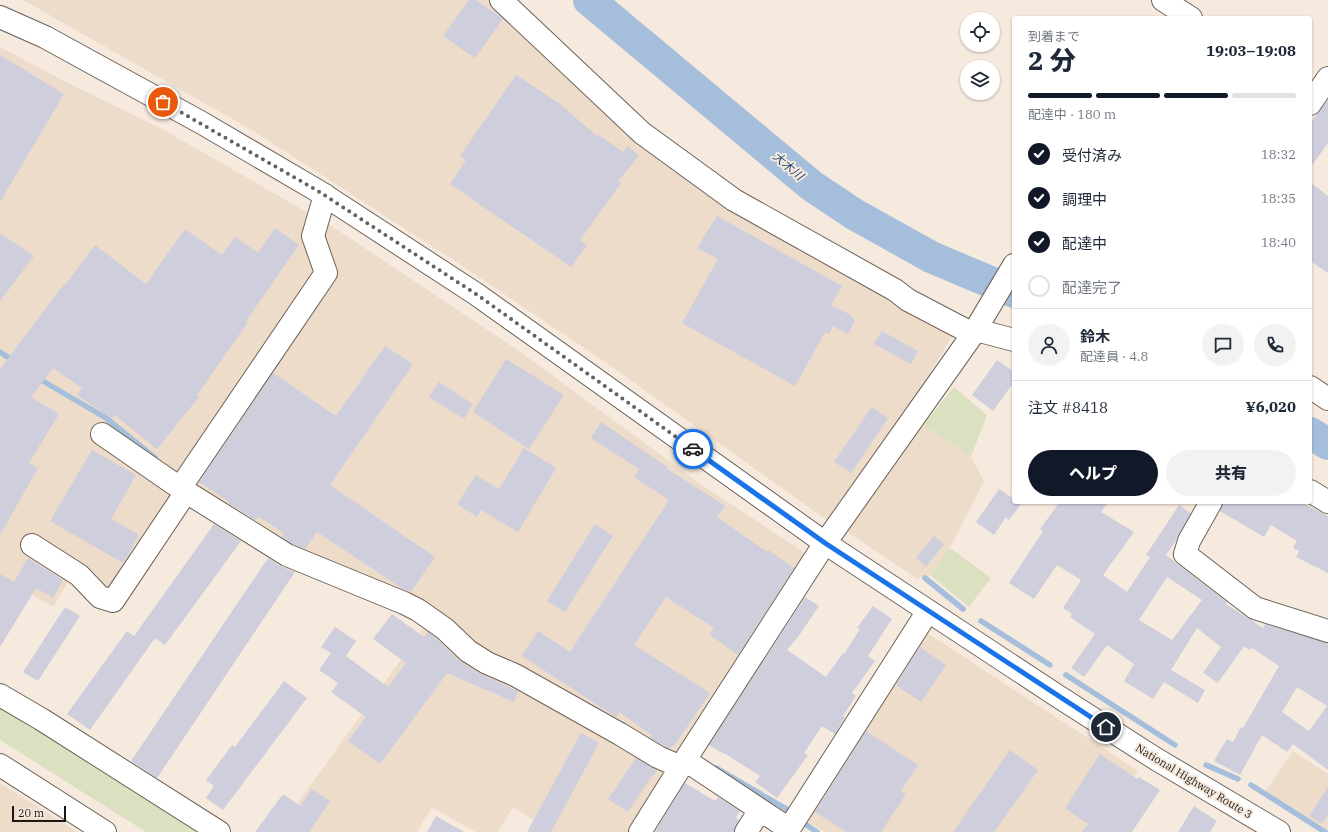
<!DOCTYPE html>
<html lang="ja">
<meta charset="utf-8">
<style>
body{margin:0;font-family:"IBM Plex Serif","Noto Sans JP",serif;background:#f2f2f3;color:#1f2937;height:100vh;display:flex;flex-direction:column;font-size:15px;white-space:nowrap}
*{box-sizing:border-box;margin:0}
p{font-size:13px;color:#747a83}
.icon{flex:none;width:22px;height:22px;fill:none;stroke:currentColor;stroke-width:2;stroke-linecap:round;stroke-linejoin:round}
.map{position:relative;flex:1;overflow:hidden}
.details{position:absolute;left:1012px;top:16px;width:300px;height:488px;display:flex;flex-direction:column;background:#fff;border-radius:4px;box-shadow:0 1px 3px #0004}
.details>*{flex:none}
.fabs{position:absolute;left:960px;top:12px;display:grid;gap:8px}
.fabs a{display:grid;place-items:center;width:40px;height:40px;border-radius:50%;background:#fff;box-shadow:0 1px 3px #0004;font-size:20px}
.scale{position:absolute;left:12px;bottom:10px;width:54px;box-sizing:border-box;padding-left:4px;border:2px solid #1c1814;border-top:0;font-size:11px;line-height:14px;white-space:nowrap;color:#1c1814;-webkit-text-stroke:3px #f6eade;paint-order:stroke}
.pin{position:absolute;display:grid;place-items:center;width:34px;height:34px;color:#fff;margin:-17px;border:2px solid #fff;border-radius:50%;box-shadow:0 1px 4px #0007}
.courier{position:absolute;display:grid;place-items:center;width:40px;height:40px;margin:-20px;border:3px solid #1a73e8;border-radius:50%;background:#fff;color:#222;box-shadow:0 1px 5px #0007}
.overview em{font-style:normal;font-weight:800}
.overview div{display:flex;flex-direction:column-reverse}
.overview{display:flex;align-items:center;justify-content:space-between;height:68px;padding:0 16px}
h1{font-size:26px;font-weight:800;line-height:30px}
.bar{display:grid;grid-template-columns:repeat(4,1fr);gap:6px 4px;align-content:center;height:48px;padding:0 16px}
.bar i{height:5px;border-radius:3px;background:#e0e1e3}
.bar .on{background:#111827}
.bar p{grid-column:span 4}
.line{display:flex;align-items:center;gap:10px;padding:0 16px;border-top:1px solid #e0e1e3}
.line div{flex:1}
.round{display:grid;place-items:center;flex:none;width:42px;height:42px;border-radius:21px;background:#f2f2f3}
ol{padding:0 16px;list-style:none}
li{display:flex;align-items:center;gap:12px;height:44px}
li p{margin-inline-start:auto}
li .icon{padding:4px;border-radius:50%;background:#111827;color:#fff;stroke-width:4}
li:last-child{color:#747a83}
li i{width:22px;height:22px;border:2px solid #e0e1e3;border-radius:50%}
.primary-button{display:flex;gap:8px;margin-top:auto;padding:8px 16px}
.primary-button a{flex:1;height:46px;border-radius:24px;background:#111827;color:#fff;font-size:16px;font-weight:800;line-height:46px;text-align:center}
.primary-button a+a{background:#f2f2f3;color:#1f2937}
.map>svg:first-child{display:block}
</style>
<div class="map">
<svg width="1328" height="832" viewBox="0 0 1328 832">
<rect width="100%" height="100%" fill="#f6eade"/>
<path fill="#eddcca" d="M23,0H490L500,7L633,134L953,335L898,426L828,521L605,362L464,267L255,132Z
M0,47L66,82L162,129L333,227L519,351L702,485L810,556L631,832H551L513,807L498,832H476L432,807L417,832H277L433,615L295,550L194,487L116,588L97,587L80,561L53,607L10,582L0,598Z
M923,425L971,457L984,481L950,548L930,575L917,579L843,529Z
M923,630L1138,771L1098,832H825L804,819Z
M1293,751L1328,774V831L1265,792Z
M0,783L77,832H0Z"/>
<path fill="#dbe1c0" d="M954,387L987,415L971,457L923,425Z
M950,548L991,578L969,607L930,575Z
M0,709L19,719L198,832H146L0,740Z"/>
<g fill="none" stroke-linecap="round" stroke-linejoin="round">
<path stroke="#a4bedb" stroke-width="5.5" d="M0,352L15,362
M36,377L106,418L155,458
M925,578L963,609
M981,621L1050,665
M1066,675L1175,745
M1206,765L1238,779
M716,768L788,810
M1251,785L1325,832
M802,822L817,832"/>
<path stroke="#a4bedb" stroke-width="32" d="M589,0L812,186L854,214L931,257L1014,292
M1310,433L1328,444"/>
</g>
<path fill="#cecedd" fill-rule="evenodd" d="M469,0H476L503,19L475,58L443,36Z
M0,55L64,94L0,202Z
M516,75L560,104L598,137L599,135L623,152L628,146L639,156L618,181L621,183L580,240L587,245L571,267L450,184L466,160L460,156Z
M1328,100V143L1310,168V123Z
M1310,182L1328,196V273L1310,261Z
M717,216L842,286L831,305L849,314L855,321L848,334L833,326L829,334L825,332L795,386L682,323L718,259L697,248Z
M275,228L299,245L246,321L248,322L197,395L199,397L157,449L115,415L112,419L77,395L82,388L53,368L31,397L59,414L29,463L38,468L0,535V369L64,284L65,285L95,245L146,284L185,229L222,255L235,237L258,253Z
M0,233L34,256L0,301Z
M882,331L918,351L911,364L874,344Z
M385,346L413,364L330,485L435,557L411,592L403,589L317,532L305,549L293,544L282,537L284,533L259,517L255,520L228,503L229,502L199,482L273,373L336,416Z
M506,359L564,395L529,449L473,412Z
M997,360L1014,372V382L993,411L972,395Z
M439,382L473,404L464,419L429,397Z
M872,407L888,418L851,473L834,462Z
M601,422L667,467L666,468L725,506L717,517L767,552L768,550L794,568L738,655L710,635L714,628L666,597L634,645L710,693L674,746H672L670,749L650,738L652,735L619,712L616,717L522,656L538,631L570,652L669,500L634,477L639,469L591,438Z
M524,448L556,468L518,532L481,510L477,517L457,504L476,475L499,489Z
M92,450L136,475L111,519L139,535L123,563L50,521Z
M999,489L1014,499V502L1021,504L1009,520L1006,517L994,535L976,522Z
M1060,502H1108L1101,512L1134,532L1103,575L1127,592L1150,557L1146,555L1179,505L1191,513L1176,540L1166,555L1227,602L1226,604L1263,628L1265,624L1328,643V770L1293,744L1287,752L1262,735L1240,775L1214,761L1227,739L1233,742L1241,727L1243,728L1279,666L1252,648L1250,650L1244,646L1218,683L1203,673L1221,647L1197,628L1171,670L1205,690L1198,703L1164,682L1153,699L1124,681L1134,664L1107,645L1084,677L1071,668L1095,634L1070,617L1072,614L1063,608L1081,580L1057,565L1034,599L1009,583L1043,531L1040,529ZM1167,577L1202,600L1172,640L1139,620ZM1297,687L1327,706L1309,731L1282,712Z
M1223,502H1301L1328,516V573L1296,557L1299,551L1293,548L1297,541L1271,525L1264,537L1220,511Z
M214,524L241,541L165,645L155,638L90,730L67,714L127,631L134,636Z
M595,524L613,536L565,612L547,601Z
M934,536L944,544L926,567L916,558Z
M28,558L63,580L53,598L36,588L0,647V574L14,582Z
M268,558L280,566L295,572L157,778L131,761Z
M805,597L819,606L798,637L787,650L826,677L843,653L844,654L860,629L857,628L873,606L892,619L868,656L875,661L852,693L856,696L843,716L845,717L835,734L822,726L804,753L808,755L777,798L755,782L760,776L724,753V754L709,745Z
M65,607L80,616L38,681L23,672Z
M392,614L424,637L428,632L437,639L457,659L480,674L518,691L514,702L447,673L380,764L348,741L366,717L331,692L338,683L319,670L331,653L321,647L335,627L356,641L346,656L388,687L406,663L373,639Z
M920,647L946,665L921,702L896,685Z
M284,681L307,698L223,810L206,798L214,786L206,780L232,745L235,747Z
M866,731L918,765L901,791L906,794L881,832H846L815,812Z
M581,733L599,743L551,832H527Z
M1010,750L1038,770L994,832H953Z
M1100,754L1137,779L1139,777L1160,790L1132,832H1082L1088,824L1065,808Z
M636,758L657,770L652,777H651L628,812L608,799Z
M685,783L715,801L718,797L740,811L736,818L739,820L734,832H655Z
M1328,787V815L1322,824L1309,816Z
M312,789L330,801L309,832H255L283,794L300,806Z
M1194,806L1217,821L1210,832H1178Z
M436,816L464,832H427Z"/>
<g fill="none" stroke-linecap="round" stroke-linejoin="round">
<defs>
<path id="street" d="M501,0L642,133L734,200L895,290L908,300L973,334
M1163,0L1191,18
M1310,104L1328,78
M976,330L1014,340
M1310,387L1328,399
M102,434L180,488L326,273L313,236L325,195
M180,488L287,555L404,603L418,610L445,629L468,651L487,663L515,675L620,734L658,757L681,767
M1310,491L1328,502
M1211,502L1189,541L1185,554L1255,608L1328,631
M32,545L79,575L100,597L113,601L186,492
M0,695L41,719L219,832
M685,760L789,829L928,611
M0,765L105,832
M640,832L685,760L825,543L973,334L1014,265
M746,832L760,810"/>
<path id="highway" d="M0,17L45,37L202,123L318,191L476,294L825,543L1056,695L1156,759L1279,832"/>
</defs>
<use href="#street" stroke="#6c6258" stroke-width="24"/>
<use href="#highway" stroke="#6c6258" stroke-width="24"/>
<use href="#street" stroke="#fff" stroke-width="22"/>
<use href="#highway" stroke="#fff" stroke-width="22"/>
</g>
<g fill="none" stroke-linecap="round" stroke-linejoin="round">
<path stroke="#68625b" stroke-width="4" stroke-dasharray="0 7.2" d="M163,102L318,191L476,294L693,449"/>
<path stroke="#1a73e8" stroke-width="5" d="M693,449L825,543L1106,727"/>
</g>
<g text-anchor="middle" stroke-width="4" stroke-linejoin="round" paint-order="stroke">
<g font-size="11" fill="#1c1814" stroke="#f6eade">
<text transform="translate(1194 781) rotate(31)" y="4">National Highway Route 3</text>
</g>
<g font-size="12" font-style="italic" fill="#244a71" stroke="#f6eade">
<text transform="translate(788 166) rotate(40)" y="4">大木川</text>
</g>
</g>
</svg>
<div class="fabs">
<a><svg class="icon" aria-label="locate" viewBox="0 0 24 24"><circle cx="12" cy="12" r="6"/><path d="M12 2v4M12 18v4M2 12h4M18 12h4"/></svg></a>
<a><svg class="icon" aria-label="layers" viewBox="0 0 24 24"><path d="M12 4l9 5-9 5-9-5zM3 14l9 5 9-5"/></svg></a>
</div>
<div class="scale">20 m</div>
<div class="pin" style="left:163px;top:102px;background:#ea580c"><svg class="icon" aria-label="bag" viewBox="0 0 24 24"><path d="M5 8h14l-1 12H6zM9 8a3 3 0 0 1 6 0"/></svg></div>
<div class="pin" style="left:1106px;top:727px;background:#1f2937"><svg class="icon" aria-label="home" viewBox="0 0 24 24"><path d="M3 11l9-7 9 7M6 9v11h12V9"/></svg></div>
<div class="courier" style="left:693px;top:449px"><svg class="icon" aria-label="car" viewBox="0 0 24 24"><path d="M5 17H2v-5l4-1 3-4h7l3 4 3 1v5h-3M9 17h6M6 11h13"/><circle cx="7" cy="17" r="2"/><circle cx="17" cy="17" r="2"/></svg></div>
<section class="details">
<div class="overview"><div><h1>2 分</h1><p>到着まで</p></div><em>19:03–19:08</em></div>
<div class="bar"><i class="on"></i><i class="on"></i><i class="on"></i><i></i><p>配達中 · 180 m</p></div>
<ol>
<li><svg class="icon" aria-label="check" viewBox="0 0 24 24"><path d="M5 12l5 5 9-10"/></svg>受付済み<p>18:32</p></li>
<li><svg class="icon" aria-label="check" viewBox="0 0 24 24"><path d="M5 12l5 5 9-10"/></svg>調理中<p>18:35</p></li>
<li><svg class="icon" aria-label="check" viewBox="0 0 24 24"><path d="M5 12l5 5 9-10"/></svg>配達中<p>18:40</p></li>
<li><i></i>配達完了</li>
</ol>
<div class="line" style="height:72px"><a class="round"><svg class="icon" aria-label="person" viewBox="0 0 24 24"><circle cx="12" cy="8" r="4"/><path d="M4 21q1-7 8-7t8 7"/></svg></a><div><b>鈴木</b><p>配達員 · 4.8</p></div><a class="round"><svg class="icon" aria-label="chat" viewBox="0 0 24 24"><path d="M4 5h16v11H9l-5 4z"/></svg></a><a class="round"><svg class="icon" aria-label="phone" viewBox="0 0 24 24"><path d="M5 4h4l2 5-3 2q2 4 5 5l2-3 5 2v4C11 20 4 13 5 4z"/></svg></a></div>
<div class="line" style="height:52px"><div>注文 #8418</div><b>¥6,020</b></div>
<div class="primary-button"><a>ヘルプ</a><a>共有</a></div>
</section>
</div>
